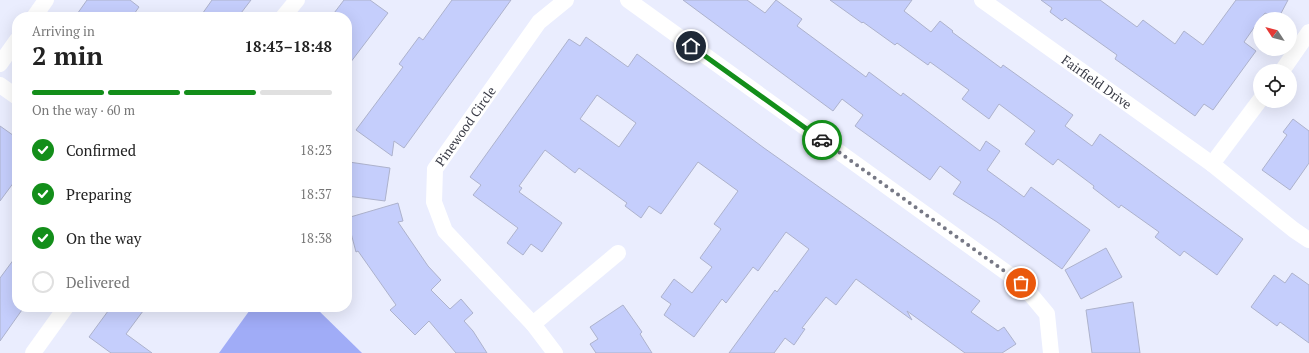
<!DOCTYPE html>
<meta charset="utf-8">
<style>
body{margin:0;font-family:"PT Serif",serif;background:#f6f6f6;color:#222;height:100vh;display:flex;flex-direction:column;font-size:15px;white-space:nowrap}
*{box-sizing:border-box;margin:0}
p{font-size:13px;color:#767676}
.icon{flex:none;width:22px;height:22px;fill:none;stroke:currentColor;stroke-width:2;stroke-linecap:round;stroke-linejoin:round}
.map{position:relative;flex:1;overflow:hidden}
.panel{position:absolute;left:12px;top:12px;width:340px;height:300px;display:flex;flex-direction:column;background:#fff;border-radius:16px;box-shadow:0 4px 16px #0002}
.panel>*{flex:none}
.needle{width:26px;rotate:306deg}
.fabs{position:absolute;left:1253px;top:12px;display:grid;gap:8px}
.fabs a{display:grid;place-items:center;width:44px;height:44px;border-radius:50%;background:#fff;box-shadow:0 4px 16px #0002;font-size:20px}
.pin{position:absolute;display:grid;place-items:center;width:34px;height:34px;color:#fff;margin:-17px;border:2px solid #fff;border-radius:50%;box-shadow:0 1px 4px #0007}
.courier{position:absolute;display:grid;place-items:center;width:40px;height:40px;margin:-20px;border:3px solid #138e1a;border-radius:50%;background:#fff;color:#222;box-shadow:0 1px 5px #0007}
.summary em{font-style:normal;font-weight:800}
.summary div{display:flex;flex-direction:column-reverse}
.summary{display:flex;align-items:center;justify-content:space-between;height:68px;padding:0 20px}
h1{font-size:26px;font-weight:800;line-height:30px}
.bar{display:grid;grid-template-columns:repeat(4,1fr);gap:6px 4px;align-content:center;height:48px;padding:0 20px}
.bar i{height:5px;border-radius:3px;background:#e0e0e0}
.bar .on{background:#138e1a}
.bar p{grid-column:span 4}
ol{padding:0 20px;list-style:none}
li{display:flex;align-items:center;gap:12px;height:44px}
li p{margin-inline-start:auto}
li .icon{padding:4px;border-radius:50%;background:#138e1a;color:#fff;stroke-width:4}
li:last-child{color:#767676}
li i{width:22px;height:22px;border:2px solid #e0e0e0;border-radius:50%}
.map>svg:first-child{display:block}
</style>
<div class="map">
<svg width="1309" height="353" viewBox="0 0 1309 353">
<rect width="100%" height="100%" fill="#eaedfe"/>
<path fill="#a0acf7" d="M252,307H315L362,353H219Z"/>
<path fill="#c5cefc" stroke="#adb2cc" fill-rule="evenodd" d="M87,0H130L139,7L132,17H75Z
M212,0H251L238,17H200Z
M344,0H370L388,13L347,67V17H331Z
M452,0H511L404,148L394,141L392,156L356,130L403,67L399,64L419,37L423,40Z
M683,0H747L765,13L776,0L802,19L797,26L866,77L869,72L901,96L903,93L980,151L986,141L1000,151L987,170L1024,197L1031,187L1090,230L1062,269L997,222L953,194L961,182L940,166L930,180L855,126L863,115L842,99L833,111Z
M830,0H912L904,11L931,32L940,21L953,31L952,32L1001,68L1003,65L1073,115L1065,126L1092,146L1100,134L1243,239L1217,275L1184,251L1180,256L1155,237L1159,232L1121,205L1119,208L1093,188L1094,186L1058,159L1053,165L1025,144L1035,131L999,104L989,119L962,99L969,90L930,62L928,65L897,43L895,45L863,22L862,23Z
M1041,0H1100L1137,27L1143,20L1175,44L1184,31L1203,45L1236,0H1288L1278,19L1265,13L1260,19L1244,42L1256,51L1213,110L1204,104L1195,116L1115,59L1117,55L1065,18L1062,21L1050,12L1052,8Z
M586,37L628,67L637,54L764,148L980,301L971,312L998,331L1004,327L1016,344L1002,353H965L907,311L912,320L856,279L836,305L826,297L802,328L805,329L794,345L785,338L774,353H729L775,290L777,292L809,249L786,232L758,271L753,267L726,303L722,299L694,337L664,315L671,304L661,297L674,279L692,293L712,267L700,258L721,229L714,224L738,191L698,162L661,214L649,206L641,218L625,206L627,203L579,168L575,173L545,150L519,186L522,188L519,192L562,223L542,252L531,244L523,255L507,243L518,228L473,195L481,185L470,177L569,39L580,46ZM597,95L636,123L619,147L580,119Z
M1293,119L1309,131V163L1290,190L1262,170L1287,135L1283,132Z
M0,126L17,138V178L0,201Z
M349,162L390,168L385,201L347,196Z
M398,203L403,221L398,222L428,266L441,280L431,290L450,309L461,299L473,313L464,321L473,331L487,353H456L429,321L415,335L390,310L396,305L358,251L356,252L347,218Z
M1106,248L1122,277L1081,299L1065,270Z
M17,255V307H24L0,341V278Z
M1292,273L1309,285V343L1280,322L1277,326L1251,307L1274,275L1285,283Z
M1133,302L1140,353H1092L1086,310Z
M623,305L642,332L640,334L652,353H596L590,344L598,339L590,327Z
M111,307H146L126,334L152,353H111L89,337Z"/>
<g fill="none" stroke-linecap="round" stroke-linejoin="round">
<g stroke="#fff" stroke-width="16">
<path d="M628,0L1021,283L1047,314L1051,353"/>
<path id="s1" d="M982,0L1212,164L1294,230L1309,240"/>
<path d="M34,17L46,0"/>
<path d="M283,17L297,0"/>
<path d="M0,64L17,40"/>
<path d="M1282,71L1309,32"/>
<path d="M0,85L17,97"/>
<path d="M1212,164L1260,100"/>
<path d="M533,324L618,253"/>
<path d="M33,353L66,307"/>
<path id="s2" d="M555,353L533,324L445,231L434,202L435,169L539,22L566,0"/>
</g>
</g>
<g fill="none" stroke-linecap="round" stroke-linejoin="round">
<path stroke="#767885" stroke-width="4" stroke-dasharray="0 7.2" d="M822,140L1021,283"/>
<path stroke="#138e1a" stroke-width="5" d="M691,46L822,140"/>
</g>
<g text-anchor="middle" stroke-width="3" stroke-linejoin="round" paint-order="stroke">
<g font-size="13" fill="#373944" stroke="#fff">
<text dy="5" stroke="none"><textPath href="#s1" startOffset="141">Fairfield Drive</textPath></text>
<text dy="5" stroke="none"><textPath href="#s2" startOffset="281">Pinewood Circle</textPath></text>
</g>
</g>
</svg>
<div class="fabs">
<a><svg class="needle" viewBox="-14 -14 28 28"><path d="M0-13l5 13h-10z" fill="#e53935"/><path d="M0 13l5-13h-10z" fill="#767676"/></svg></a>
<a><svg class="icon" aria-label="locate" viewBox="0 0 24 24"><circle cx="12" cy="12" r="6"/><path d="M12 2v4M12 18v4M2 12h4M18 12h4"/></svg></a>
</div>
<div class="pin" style="left:1021px;top:283px;background:#ea580c"><svg class="icon" aria-label="bag" viewBox="0 0 24 24"><path d="M5 8h14l-1 12H6zM9 8a3 3 0 0 1 6 0"/></svg></div>
<div class="pin" style="left:691px;top:46px;background:#1f2937"><svg class="icon" aria-label="home" viewBox="0 0 24 24"><path d="M3 11l9-7 9 7M6 9v11h12V9"/></svg></div>
<div class="courier" style="left:822px;top:140px"><svg class="icon" aria-label="car" viewBox="0 0 24 24"><path d="M5 17H2v-5l4-1 3-4h7l3 4 3 1v5h-3M9 17h6M6 11h13"/><circle cx="7" cy="17" r="2"/><circle cx="17" cy="17" r="2"/></svg></div>
<section class="panel">
<div class="summary"><div><h1>2 min</h1><p>Arriving in</p></div><em>18:43–18:48</em></div>
<div class="bar"><i class="on"></i><i class="on"></i><i class="on"></i><i></i><p>On the way · 60 m</p></div>
<ol>
<li><svg class="icon" aria-label="check" viewBox="0 0 24 24"><path d="M5 12l5 5 9-10"/></svg>Confirmed<p>18:23</p></li>
<li><svg class="icon" aria-label="check" viewBox="0 0 24 24"><path d="M5 12l5 5 9-10"/></svg>Preparing<p>18:37</p></li>
<li><svg class="icon" aria-label="check" viewBox="0 0 24 24"><path d="M5 12l5 5 9-10"/></svg>On the way<p>18:38</p></li>
<li><i></i>Delivered</li>
</ol>
</section>
</div>
